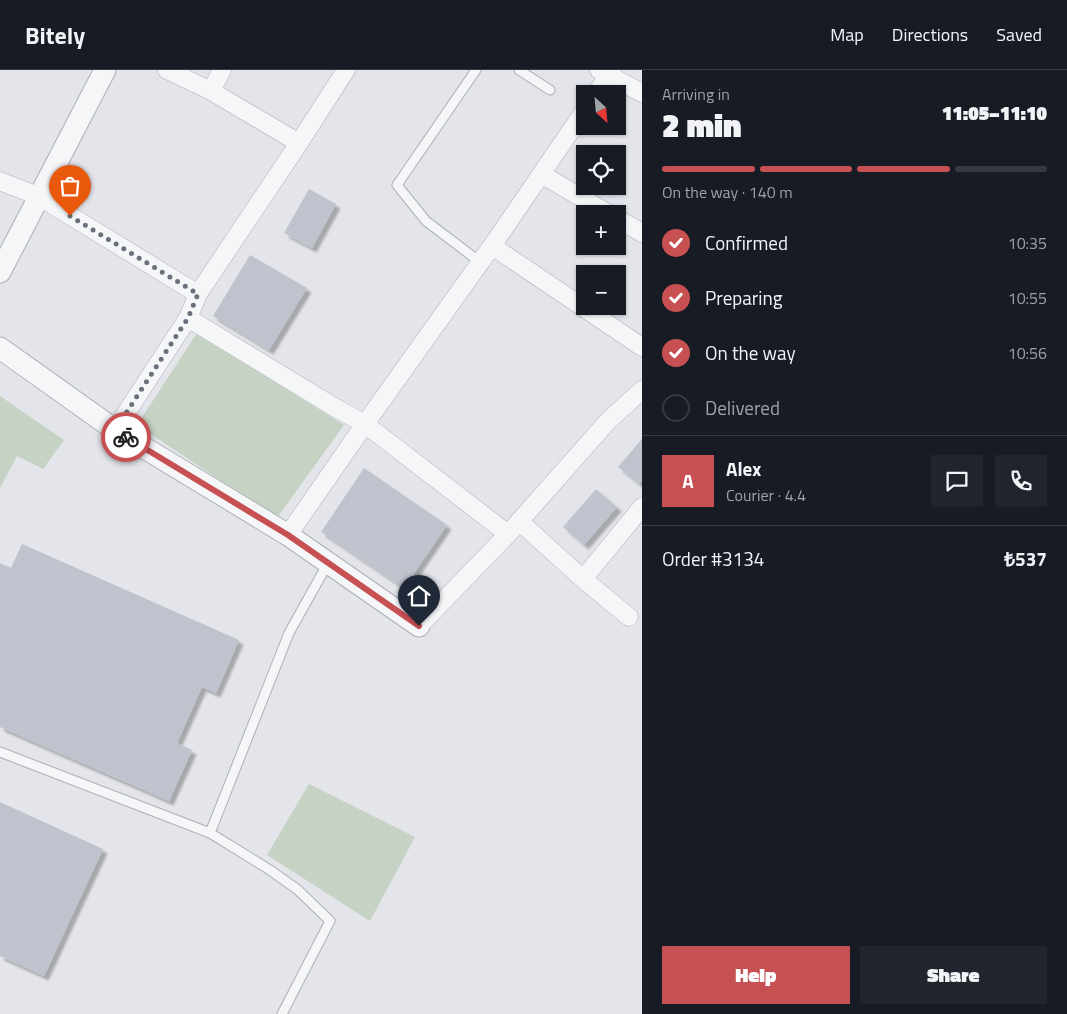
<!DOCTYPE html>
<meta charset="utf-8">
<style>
body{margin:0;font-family:"Titillium Web",sans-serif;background:#20242c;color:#f1f3f6;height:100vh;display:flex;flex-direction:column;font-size:19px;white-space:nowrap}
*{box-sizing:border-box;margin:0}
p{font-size:16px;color:#9ea1a6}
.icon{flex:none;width:28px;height:28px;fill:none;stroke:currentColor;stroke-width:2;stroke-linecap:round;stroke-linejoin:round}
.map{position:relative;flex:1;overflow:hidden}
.side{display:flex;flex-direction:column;background:#171b24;width:425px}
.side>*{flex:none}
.needle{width:32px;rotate:154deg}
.tools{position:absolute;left:576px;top:15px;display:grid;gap:10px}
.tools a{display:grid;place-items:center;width:50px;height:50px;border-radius:0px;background:#171b24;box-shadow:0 1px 4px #0004;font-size:25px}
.pin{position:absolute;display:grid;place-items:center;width:42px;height:42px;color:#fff;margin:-51px -21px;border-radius:50% 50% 50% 0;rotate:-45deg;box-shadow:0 0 5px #0007}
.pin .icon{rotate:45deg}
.courier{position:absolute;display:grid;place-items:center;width:50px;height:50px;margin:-25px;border:4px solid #c75053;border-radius:50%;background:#fff;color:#222;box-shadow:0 1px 6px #0007}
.overview em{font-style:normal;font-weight:800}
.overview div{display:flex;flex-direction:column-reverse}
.overview{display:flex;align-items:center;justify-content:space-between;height:85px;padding:0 20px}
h1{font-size:32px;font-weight:800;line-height:38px}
.bar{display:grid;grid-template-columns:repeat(4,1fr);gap:8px 5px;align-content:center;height:60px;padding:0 20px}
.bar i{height:6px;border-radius:4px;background:#363941}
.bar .active{background:#c75053}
.bar p{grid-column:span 4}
.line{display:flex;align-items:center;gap:12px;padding:0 20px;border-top:1px solid #363941}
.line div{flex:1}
.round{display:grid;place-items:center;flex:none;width:52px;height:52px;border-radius:0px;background:#20242c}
ol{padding:0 20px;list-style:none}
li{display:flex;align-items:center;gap:15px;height:55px}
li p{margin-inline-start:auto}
li .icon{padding:5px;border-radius:50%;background:#c75053;color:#fff;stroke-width:4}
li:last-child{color:#9ea1a6}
li i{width:28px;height:28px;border:2px solid #363941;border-radius:50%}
.button{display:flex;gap:10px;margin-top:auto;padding:10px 20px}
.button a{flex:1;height:58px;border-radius:0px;background:#c75053;color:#fff;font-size:20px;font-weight:800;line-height:58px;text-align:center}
.button a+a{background:#20242c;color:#f1f3f6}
header{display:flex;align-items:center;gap:30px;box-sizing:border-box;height:70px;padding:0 25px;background:#171b24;border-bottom:1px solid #363941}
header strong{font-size:24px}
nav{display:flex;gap:28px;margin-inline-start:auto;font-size:18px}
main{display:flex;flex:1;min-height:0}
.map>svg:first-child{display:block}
</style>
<header>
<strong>Bitely</strong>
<nav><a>Map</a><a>Directions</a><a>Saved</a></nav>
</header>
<main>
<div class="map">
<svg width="642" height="944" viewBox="0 0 642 944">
<defs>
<filter id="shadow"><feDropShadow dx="4.5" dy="4.5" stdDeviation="1" flood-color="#0004"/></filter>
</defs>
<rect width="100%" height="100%" fill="#e3e5ea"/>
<path fill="#c6d3c4" d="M197,263L344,355L277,448L137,355Z
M0,326L64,370L43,399L17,386L0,418Z
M309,714L415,767L370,851L267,785Z"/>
<path fill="#c0c3cd" filter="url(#shadow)" d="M309,119L336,134L312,178L284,163Z
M250,185L307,218L269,280L213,246Z
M642,369V411L639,414L618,397Z
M364,398L447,455L404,518L321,462Z
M596,419L617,437L584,475L563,457Z
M22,474L239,570L216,623L202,617L177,673L192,680L169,731L0,657V493L11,498Z
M0,732L103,779L44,906L0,886Z"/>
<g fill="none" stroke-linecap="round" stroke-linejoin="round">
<defs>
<path id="service" d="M476,0L397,115L426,151L480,192
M519,0L550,20
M0,682L210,763L270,800L298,820L330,851L282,944
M210,763L289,563L328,493"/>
<path id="minor" d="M167,0L211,21L299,73
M599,0L642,23
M211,21L222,0
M596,24L612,0
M541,104L609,144
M0,111L38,126L198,224
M618,149L642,163
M492,176L642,277
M188,248L334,337L365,354L508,464
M115,360L188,248L198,224L299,73L346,0
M519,451L583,509L629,547
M288,465L365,354L492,176L585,40
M583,509L642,437
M419,556L508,464L608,351L642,320"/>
<path id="tertiary" d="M0,202L105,0
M0,278L115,360L288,465L419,556"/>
</defs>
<use href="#service" stroke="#acafb7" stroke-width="11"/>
<use href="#minor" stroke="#acafb7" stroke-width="19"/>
<use href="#tertiary" stroke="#acafb7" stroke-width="23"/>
<use href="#service" stroke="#f5f6f8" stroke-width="9"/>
<use href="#minor" stroke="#f5f6f8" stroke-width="18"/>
<use href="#tertiary" stroke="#f5f6f8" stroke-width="21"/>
</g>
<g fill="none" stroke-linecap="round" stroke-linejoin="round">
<path stroke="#6b707c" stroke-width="5" stroke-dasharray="0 9" d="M70,146L198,224L188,248L115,360L126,367"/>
<path stroke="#c75053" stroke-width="6" d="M126,367L288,465L419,556"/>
</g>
</svg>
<div class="tools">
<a><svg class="needle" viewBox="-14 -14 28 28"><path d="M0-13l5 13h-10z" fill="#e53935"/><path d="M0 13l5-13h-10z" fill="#9ea1a6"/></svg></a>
<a><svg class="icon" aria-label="locate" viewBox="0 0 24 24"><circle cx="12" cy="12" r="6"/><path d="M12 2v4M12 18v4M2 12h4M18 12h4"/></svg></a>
<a>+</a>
<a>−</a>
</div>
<div class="pin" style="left:70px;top:146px;background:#ea580c"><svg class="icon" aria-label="bag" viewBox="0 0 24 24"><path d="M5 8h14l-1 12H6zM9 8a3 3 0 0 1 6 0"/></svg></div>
<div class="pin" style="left:419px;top:556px;background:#1f2937"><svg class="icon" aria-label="home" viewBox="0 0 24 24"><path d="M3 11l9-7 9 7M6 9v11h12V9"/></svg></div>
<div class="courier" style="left:126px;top:367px"><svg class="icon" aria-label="bike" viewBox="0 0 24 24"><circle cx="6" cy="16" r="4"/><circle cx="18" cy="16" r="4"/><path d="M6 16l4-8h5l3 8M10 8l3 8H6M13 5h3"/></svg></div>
</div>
<section class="side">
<div class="overview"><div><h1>2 min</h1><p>Arriving in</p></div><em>11:05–11:10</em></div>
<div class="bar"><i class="active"></i><i class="active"></i><i class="active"></i><i></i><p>On the way · 140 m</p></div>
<ol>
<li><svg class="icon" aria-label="check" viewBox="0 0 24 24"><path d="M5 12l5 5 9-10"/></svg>Confirmed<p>10:35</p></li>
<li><svg class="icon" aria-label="check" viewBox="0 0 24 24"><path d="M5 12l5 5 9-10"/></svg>Preparing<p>10:55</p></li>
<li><svg class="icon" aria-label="check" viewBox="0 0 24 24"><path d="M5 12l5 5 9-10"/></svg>On the way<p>10:56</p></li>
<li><i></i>Delivered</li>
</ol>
<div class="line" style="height:90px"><b class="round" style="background:#c75053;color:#fff">A</b><div><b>Alex</b><p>Courier · 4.4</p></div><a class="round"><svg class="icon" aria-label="chat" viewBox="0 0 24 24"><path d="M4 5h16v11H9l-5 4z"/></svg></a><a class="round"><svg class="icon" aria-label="phone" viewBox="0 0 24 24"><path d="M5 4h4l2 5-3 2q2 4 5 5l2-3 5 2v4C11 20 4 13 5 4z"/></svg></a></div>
<div class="line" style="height:65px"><div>Order #3134</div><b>₺537</b></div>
<div class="button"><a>Help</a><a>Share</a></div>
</section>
</main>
